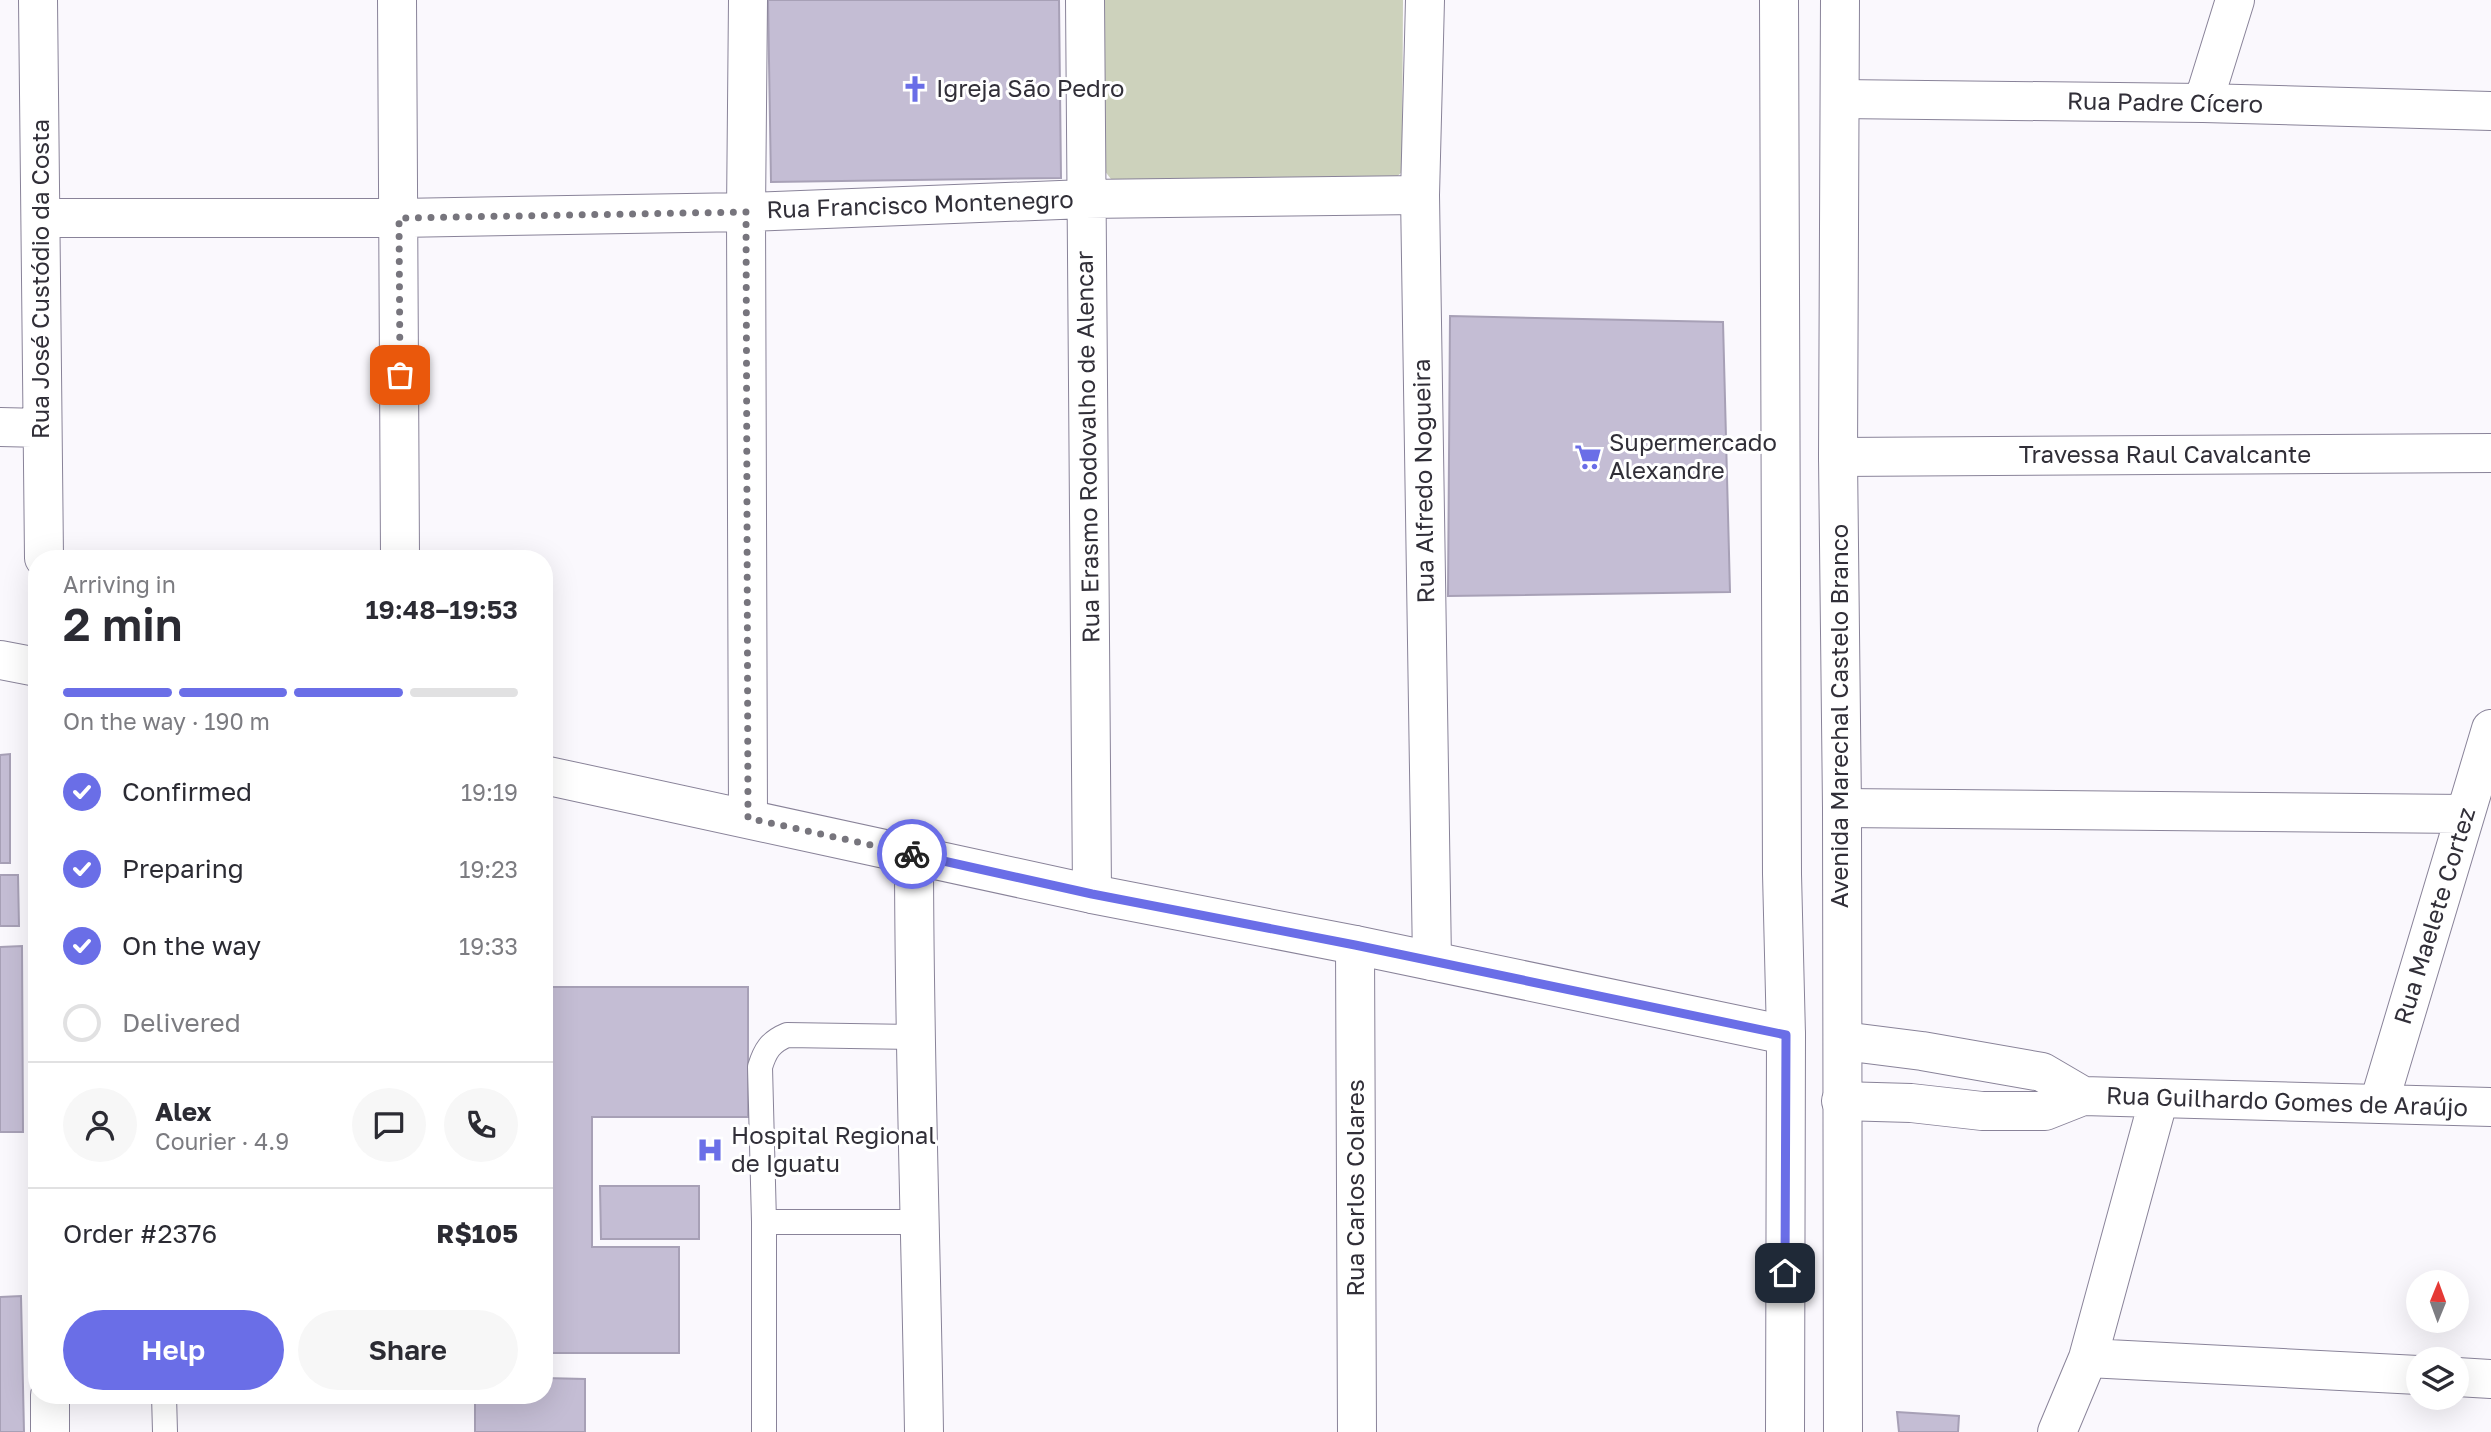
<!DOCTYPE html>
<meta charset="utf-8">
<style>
body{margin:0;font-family:"Golos Text",sans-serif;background:#f7f7f7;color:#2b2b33;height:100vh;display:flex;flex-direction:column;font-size:26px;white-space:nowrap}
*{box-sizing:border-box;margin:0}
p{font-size:23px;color:#7c7c81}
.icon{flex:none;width:38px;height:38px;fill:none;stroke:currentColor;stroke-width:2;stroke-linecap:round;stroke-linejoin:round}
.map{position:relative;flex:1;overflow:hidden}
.sheet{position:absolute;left:28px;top:550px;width:525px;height:854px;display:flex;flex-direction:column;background:#fff;border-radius:28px;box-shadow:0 7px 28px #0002}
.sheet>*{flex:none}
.needle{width:46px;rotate:1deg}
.buttons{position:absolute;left:2406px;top:1270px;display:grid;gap:14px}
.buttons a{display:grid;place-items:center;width:63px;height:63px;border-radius:50%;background:#fff;box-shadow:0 7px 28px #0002;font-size:35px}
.pin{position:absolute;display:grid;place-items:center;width:60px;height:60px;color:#fff;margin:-30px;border-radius:14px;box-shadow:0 4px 10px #0006}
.courier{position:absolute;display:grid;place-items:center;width:70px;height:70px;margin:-35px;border:5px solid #6a6ee7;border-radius:50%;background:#fff;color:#222;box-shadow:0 2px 9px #0007}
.summary em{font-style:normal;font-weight:600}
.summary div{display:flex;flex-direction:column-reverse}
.summary{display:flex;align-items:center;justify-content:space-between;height:119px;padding:0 35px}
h1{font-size:46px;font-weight:600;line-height:52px}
.bar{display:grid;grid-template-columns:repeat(4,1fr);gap:10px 7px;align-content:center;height:84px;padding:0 35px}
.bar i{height:9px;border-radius:5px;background:#e1e1e2}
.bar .active{background:#6a6ee7}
.bar p{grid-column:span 4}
.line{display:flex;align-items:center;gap:18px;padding:0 35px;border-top:2px solid #e1e1e2}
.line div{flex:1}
.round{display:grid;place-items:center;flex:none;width:74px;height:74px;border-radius:37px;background:#f7f7f7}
ol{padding:0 35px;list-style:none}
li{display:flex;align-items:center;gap:21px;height:77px}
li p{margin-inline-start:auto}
li .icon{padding:7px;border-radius:50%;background:#6a6ee7;color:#fff;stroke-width:4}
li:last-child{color:#7c7c81}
li i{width:38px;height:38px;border:4px solid #e1e1e2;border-radius:50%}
.primary-button{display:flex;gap:14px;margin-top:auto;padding:14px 35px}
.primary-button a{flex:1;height:80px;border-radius:42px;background:#6a6ee7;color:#fff;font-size:28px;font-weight:600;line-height:80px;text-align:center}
.primary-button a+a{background:#f7f7f7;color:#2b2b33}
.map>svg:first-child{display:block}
</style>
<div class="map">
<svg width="2491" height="1432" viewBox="0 0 2491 1432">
<rect width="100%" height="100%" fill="#faf8fd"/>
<path fill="#cdd2bc" d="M1101,0H1403L1402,172L1392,181L1117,187L1104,170Z"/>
<path fill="#c4bdd4" stroke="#a7a0b6" stroke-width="2" d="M768,0H1059L1061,178L771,182Z
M1450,316L1723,322L1730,592L1448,596Z
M10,754V863H0V755Z
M0,875H18L19,926H0Z
M22,946L23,1132H0V947Z
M544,987H748V1117H592V1247H679V1353H544Z
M600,1186H699V1239H601Z
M21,1296L24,1432H0V1297Z
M544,1378L585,1379V1432H475V1395H544Z
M1897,1412L1959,1416L1958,1432H1899Z"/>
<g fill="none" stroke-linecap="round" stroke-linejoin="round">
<defs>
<path id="lane" d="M764,1222H921
M164,1395L165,1432
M764,1432V1222L760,1067C765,1051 770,1042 787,1035L914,1037"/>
<path id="street" d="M38,0L44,558
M397,0L400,558
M748,0L746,212L748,818
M1085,0L1092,894
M1425,0L1420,195L1432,961
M1840,99L2203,103L2491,111
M2203,103L2235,0
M42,218H399L746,212L1085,199L1420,195
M0,427L42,428
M1838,457L2491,453
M1842,808L2465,814
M914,854C914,1047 921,1239 924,1432
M1355,945L1357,1432
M1843,1041L1922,1051L2042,1072L2083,1096
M1841,1101L1911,1103L1982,1111H2045L2083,1096L2491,1107
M2379,1103L2491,729
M2088,1358L2418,1375
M2457,1377L2491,1379
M50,1395V1432
M2057,1432L2088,1358L2159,1098"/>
<path id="secondary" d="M0,660L37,667
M544,775L1092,894L1355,945L1786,1035"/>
<path id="primary" d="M1779,0L1782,874L1786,1035L1785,1432
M1840,0L1838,457L1842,808L1843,1432"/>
</defs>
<use href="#lane" stroke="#898399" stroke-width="26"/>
<use href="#street" stroke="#898399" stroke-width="40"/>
<use href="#secondary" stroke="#898399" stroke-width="40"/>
<use href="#primary" stroke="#898399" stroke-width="40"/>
<use href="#lane" stroke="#fff" stroke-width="24"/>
<use href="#street" stroke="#fff" stroke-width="38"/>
<use href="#secondary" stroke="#fff" stroke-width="38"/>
<use href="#primary" stroke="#fff" stroke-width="38"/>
</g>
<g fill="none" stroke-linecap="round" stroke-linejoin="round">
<path stroke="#77757d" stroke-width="7" stroke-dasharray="0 12.6" d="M400,375L399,218L746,212L748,818L912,854"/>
<path stroke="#6a6ee7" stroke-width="9" d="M912,854L1092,894L1355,945L1786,1035L1785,1273"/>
</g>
<defs>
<symbol id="church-bare" viewBox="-9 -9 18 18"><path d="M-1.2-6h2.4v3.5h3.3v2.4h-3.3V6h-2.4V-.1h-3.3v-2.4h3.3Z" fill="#6a6ee7" stroke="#fff" stroke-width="2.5" paint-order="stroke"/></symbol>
<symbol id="supermarket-bare" viewBox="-9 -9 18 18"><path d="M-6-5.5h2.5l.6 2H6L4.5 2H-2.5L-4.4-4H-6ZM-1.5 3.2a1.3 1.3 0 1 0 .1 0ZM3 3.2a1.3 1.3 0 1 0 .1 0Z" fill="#6a6ee7" stroke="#fff" stroke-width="2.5" paint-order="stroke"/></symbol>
<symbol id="hospital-bare" viewBox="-9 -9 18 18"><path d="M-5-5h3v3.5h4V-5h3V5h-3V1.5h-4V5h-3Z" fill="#6a6ee7" stroke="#fff" stroke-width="2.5" paint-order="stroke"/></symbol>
</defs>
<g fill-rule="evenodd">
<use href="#church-bare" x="896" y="70" width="38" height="38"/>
<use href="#supermarket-bare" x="1569" y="438" width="38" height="38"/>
<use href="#hospital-bare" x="691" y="1131" width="38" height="38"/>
</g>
<g text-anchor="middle" stroke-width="6" stroke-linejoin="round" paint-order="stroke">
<g font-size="24" fill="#312f38" stroke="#fff" text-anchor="start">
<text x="936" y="97">Igreja São Pedro</text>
<text x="1609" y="451">Supermercado<tspan x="1609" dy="28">Alexandre</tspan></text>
<text x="731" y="1144">Hospital Regional<tspan x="731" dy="28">de Iguatu</tspan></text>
</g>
<g font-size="24" fill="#312f38" stroke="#fff">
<text transform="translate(2165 103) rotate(1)" y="8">Rua Padre Cícero</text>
<text transform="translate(920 205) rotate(-2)" y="8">Rua Francisco Montenegro</text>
<text transform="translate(41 279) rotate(-90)" y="8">Rua José Custódio da Costa</text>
<text transform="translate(1088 447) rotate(-91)" y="8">Rua Erasmo Rodovalho de Alencar</text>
<text x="2165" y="463">Travessa Raul Cavalcante</text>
<text transform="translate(1424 481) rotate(-91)" y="8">Rua Alfredo Nogueira</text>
<text transform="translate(1840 716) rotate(-90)" y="8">Avenida Marechal Castelo Branco</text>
<text transform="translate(2435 916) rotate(-73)" y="8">Rua Maelete Cortez</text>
<text transform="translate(2287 1102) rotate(2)" y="8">Rua Guilhardo Gomes de Araújo</text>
<text transform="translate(1356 1188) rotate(-90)" y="8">Rua Carlos Colares</text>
</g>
</g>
</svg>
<div class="buttons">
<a><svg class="needle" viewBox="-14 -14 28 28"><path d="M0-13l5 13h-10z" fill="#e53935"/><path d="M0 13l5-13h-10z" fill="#7c7c81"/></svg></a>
<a><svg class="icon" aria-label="layers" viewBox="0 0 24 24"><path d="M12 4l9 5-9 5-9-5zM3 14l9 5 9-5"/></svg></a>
</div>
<div class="pin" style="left:400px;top:375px;background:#ea580c"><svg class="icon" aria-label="bag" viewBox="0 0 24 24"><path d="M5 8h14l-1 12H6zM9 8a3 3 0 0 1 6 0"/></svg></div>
<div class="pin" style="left:1785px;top:1273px;background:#1f2937"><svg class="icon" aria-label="home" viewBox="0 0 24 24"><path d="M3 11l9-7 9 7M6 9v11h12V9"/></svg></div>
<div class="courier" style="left:912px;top:854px"><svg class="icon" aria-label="bike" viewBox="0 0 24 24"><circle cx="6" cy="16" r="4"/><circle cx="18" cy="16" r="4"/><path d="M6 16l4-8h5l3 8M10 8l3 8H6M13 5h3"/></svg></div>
<section class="sheet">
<div class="summary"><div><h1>2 min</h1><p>Arriving in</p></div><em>19:48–19:53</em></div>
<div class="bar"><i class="active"></i><i class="active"></i><i class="active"></i><i></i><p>On the way · 190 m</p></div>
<ol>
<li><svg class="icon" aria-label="check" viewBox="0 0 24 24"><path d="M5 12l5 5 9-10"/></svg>Confirmed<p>19:19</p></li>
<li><svg class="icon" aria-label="check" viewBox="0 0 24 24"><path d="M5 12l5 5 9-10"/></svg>Preparing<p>19:23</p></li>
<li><svg class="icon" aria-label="check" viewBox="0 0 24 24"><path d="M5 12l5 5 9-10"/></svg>On the way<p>19:33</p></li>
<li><i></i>Delivered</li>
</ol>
<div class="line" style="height:126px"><a class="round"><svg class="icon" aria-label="person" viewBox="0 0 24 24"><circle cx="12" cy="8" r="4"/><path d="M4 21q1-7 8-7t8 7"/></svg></a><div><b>Alex</b><p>Courier · 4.9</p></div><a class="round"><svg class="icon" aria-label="chat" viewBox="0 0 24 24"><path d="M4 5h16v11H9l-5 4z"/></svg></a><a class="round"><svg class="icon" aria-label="phone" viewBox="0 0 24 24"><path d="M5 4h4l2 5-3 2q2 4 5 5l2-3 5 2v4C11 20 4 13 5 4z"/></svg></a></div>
<div class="line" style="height:91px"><div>Order #2376</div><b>R$105</b></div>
<div class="primary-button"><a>Help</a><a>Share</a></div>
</section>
</div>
